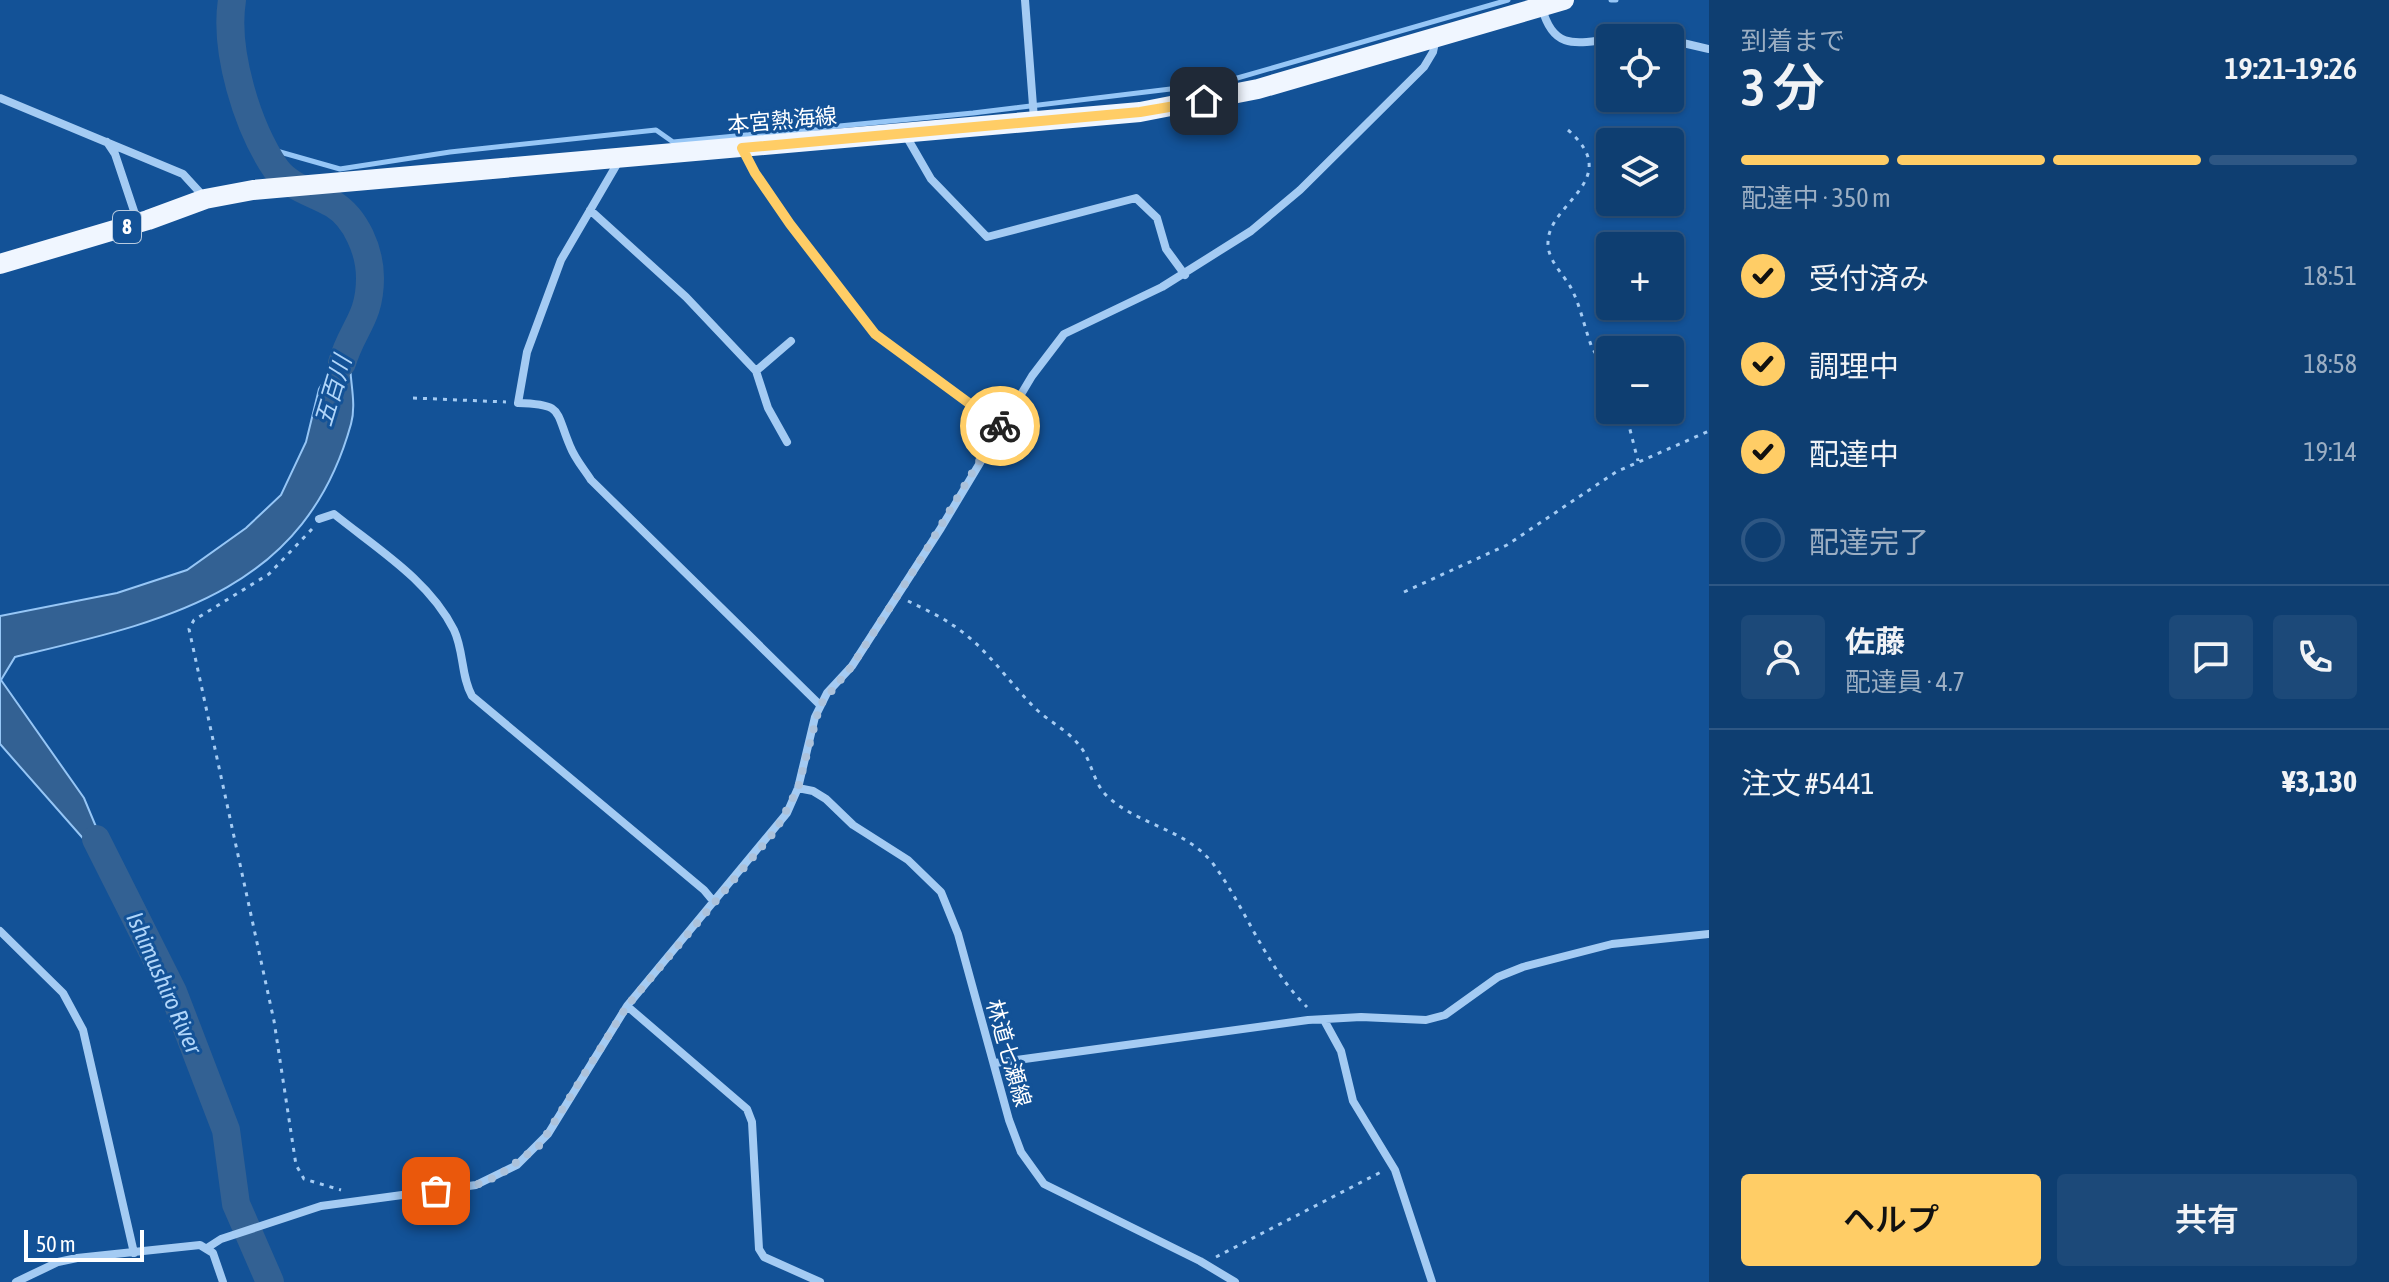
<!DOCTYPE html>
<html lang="ja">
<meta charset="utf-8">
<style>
body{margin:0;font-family:"Asap Condensed","Noto Sans JP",sans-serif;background:#1c4979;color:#f1f3f6;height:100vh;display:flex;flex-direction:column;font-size:30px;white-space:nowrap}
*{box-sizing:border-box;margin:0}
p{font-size:26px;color:#9baec3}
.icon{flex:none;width:44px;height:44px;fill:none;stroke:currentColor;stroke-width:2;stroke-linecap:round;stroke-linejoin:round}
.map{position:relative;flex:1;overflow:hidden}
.side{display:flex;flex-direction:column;background:#0e3e71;width:680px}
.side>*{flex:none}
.tools{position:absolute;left:1596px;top:24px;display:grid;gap:16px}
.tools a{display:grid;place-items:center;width:88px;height:88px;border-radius:8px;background:#0e3e71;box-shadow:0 2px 6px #0004,0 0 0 2px #2e5784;font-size:40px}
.scale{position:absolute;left:24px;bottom:20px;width:120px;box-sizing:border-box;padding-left:8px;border:4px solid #fff;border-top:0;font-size:22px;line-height:28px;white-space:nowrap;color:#fff;-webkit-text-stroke:6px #135297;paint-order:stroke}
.pin{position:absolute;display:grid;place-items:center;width:68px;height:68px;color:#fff;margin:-34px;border-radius:16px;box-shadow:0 4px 12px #0006}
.courier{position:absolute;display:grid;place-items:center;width:80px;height:80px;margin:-40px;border:6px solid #ffcd66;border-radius:50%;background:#fff;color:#222;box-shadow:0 2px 10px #0007}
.head em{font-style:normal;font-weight:600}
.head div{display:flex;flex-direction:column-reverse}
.head{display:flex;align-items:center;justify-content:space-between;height:136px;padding:0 32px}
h1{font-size:52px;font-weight:600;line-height:60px}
.bar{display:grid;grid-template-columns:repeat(4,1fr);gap:12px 8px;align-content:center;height:96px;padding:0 32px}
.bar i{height:10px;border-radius:6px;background:#2e5784}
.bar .current{background:#ffcd66}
.bar p{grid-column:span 4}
.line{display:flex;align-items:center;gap:20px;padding:0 32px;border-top:2px solid #2e5784}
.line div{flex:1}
.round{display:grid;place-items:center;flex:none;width:84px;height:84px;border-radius:8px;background:#1c4979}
ol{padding:0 32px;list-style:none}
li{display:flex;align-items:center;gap:24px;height:88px}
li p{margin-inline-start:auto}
li .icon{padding:8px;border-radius:50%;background:#ffcd66;color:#111;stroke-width:4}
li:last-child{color:#9baec3}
li i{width:44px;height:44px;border:4px solid #2e5784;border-radius:50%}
.primary-button{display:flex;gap:16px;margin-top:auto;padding:16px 32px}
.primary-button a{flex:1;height:92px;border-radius:8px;background:#ffcd66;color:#111;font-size:32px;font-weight:600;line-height:92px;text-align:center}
.primary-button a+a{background:#1c4979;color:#f1f3f6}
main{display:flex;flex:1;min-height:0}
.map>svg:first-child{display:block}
</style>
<main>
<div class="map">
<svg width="1709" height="1282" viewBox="0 0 1709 1282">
<rect width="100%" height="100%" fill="#135297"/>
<path fill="#336193" stroke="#96c6f6" stroke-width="2" d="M359,328C357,338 350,347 350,357C349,379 357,403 351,424C304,593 165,621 15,657L1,680L84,798L117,877L0,744V616L117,593L187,570L246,528L281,495L306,442L319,389L337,361L342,345Z"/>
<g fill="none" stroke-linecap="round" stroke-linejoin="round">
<path stroke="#96c6f6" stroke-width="5" d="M1611,0H1616
M266,148L340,169L450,152L656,130L673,142L973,113L1220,83L1508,0"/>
<path stroke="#336193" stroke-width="28" d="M232,0C224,51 247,126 276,169C289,187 314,193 333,204C356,218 370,251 370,278C370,319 352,328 342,363
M96,839L173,992L226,1130L236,1204L270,1282"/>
<path stroke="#a4cbf3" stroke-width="3" stroke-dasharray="4 6" stroke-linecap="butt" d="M1568,130C1625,180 1549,202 1548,242C1547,259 1562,273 1570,286C1580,304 1584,326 1591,345C1596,356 1604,366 1610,377
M413,398L506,402
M1625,410L1638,461
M312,529L269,574L194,620L189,629L274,1021L296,1165L304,1179L341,1190
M1404,592L1507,545L1616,472L1709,431
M908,601C922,608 938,615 951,624C986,646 1008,682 1037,710C1050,722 1067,730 1079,745C1092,760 1093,784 1108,797C1140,826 1187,829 1214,865C1248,912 1265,966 1307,1007
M1216,1257L1383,1171"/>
<path stroke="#a4cbf3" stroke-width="8" d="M1025,0L1034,119
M1542,8C1553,49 1574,44 1610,39
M1623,38H1653
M1670,40L1709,49
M0,98L183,174L205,198
M905,134L931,179L987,237L1136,198L1157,218L1166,249L1185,275
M107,142L115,154L138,223
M743,149L755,173L790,224L875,334L1000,426
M620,159L561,260L527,352L518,403C564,404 555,411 570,446C575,459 584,469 591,480L820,705
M590,210L686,297L756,371L768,408L787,442
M756,371L791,341
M319,519L334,514C376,548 429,580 454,630C464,651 461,677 472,696L704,890L714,902
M798,788L813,791L826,799L853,825L908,860L941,892L958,934L1009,1120L1021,1152L1044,1184L1200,1261L1235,1282
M0,931L63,993L83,1030L134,1253
M627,1006L747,1109L752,1122L759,1249L764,1257L820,1282
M1324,1020L1341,1051L1353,1101L1395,1170L1432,1282
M995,1063L1308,1020L1361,1017L1426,1020L1445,1015L1498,977L1523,967L1612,944L1709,934
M207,1248L221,1239L321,1206L476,1185L517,1165L548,1134L627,1006L787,813L798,788L815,717L827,693L852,666L941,528L1032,376L1064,334L1162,287L1251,231L1300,190L1424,67L1433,52L1436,38
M16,1282L58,1262L77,1258L200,1245L213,1253L223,1282"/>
<path stroke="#f0f6ff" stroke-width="20" d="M0,264L148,220L205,199L253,190L1140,112L1258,89L1564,0"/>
</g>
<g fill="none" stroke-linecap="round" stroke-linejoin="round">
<path stroke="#acc2db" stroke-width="8" stroke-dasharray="0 14.4" d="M436,1191L476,1185L498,1176L540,1145L627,1006L776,830L798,788L820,705L852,666L921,559L1000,426"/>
<path stroke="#ffcd66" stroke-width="10" d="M1000,426L875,334L790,224L755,173L742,148L1140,112L1204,101"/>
</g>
<g text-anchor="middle" stroke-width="6" stroke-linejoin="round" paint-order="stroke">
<rect fill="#135297" stroke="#b8cbe0" stroke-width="2" x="113" y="211" width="28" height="32" rx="6"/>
<g font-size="20" font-weight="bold" fill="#fff">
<text x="127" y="234">8</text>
</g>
<g font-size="22" fill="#fff" stroke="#135297">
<text transform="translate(782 120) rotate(-5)" y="8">本宮熱海線</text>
<text transform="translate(1009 1053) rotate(74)" y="8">林道七瀬線</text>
</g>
<g font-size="24" font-style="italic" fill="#b0d5f9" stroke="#135297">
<text transform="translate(333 391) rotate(-73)" y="8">五百川</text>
<text transform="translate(164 983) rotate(66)" y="8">Ishimushiro River</text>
</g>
</g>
</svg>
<div class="tools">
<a><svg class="icon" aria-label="locate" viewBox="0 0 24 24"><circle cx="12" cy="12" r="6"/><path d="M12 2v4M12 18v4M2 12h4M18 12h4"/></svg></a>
<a><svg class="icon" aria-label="layers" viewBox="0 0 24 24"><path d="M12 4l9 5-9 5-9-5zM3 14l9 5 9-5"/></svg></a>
<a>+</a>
<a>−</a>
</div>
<div class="scale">50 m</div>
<div class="pin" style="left:436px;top:1191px;background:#ea580c"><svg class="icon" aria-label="bag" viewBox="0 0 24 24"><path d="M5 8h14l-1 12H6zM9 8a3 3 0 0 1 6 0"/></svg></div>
<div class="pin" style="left:1204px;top:101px;background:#1f2937"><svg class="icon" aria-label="home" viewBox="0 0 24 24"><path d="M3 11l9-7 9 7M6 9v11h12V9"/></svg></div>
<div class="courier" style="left:1000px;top:426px"><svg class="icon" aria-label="bike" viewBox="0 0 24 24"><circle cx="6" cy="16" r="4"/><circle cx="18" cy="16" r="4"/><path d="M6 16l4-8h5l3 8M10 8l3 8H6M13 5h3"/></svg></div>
</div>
<section class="side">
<div class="head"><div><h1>3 分</h1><p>到着まで</p></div><em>19:21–19:26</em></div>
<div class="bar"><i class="current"></i><i class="current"></i><i class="current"></i><i></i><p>配達中 · 350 m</p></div>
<ol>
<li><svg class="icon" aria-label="check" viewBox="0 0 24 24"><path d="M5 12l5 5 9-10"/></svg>受付済み<p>18:51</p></li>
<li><svg class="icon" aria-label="check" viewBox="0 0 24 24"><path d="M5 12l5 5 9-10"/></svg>調理中<p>18:58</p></li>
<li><svg class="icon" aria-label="check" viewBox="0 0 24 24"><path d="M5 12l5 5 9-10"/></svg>配達中<p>19:14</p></li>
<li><i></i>配達完了</li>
</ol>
<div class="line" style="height:144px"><a class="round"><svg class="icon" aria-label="person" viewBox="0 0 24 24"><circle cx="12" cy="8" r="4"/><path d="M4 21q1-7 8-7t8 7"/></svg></a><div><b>佐藤</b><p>配達員 · 4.7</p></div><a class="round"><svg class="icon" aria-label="chat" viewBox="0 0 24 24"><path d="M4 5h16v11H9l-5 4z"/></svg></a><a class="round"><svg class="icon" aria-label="phone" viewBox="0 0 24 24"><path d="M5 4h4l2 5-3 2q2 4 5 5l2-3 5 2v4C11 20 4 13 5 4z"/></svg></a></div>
<div class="line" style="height:104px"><div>注文 #5441</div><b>¥3,130</b></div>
<div class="primary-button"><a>ヘルプ</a><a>共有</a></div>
</section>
</main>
